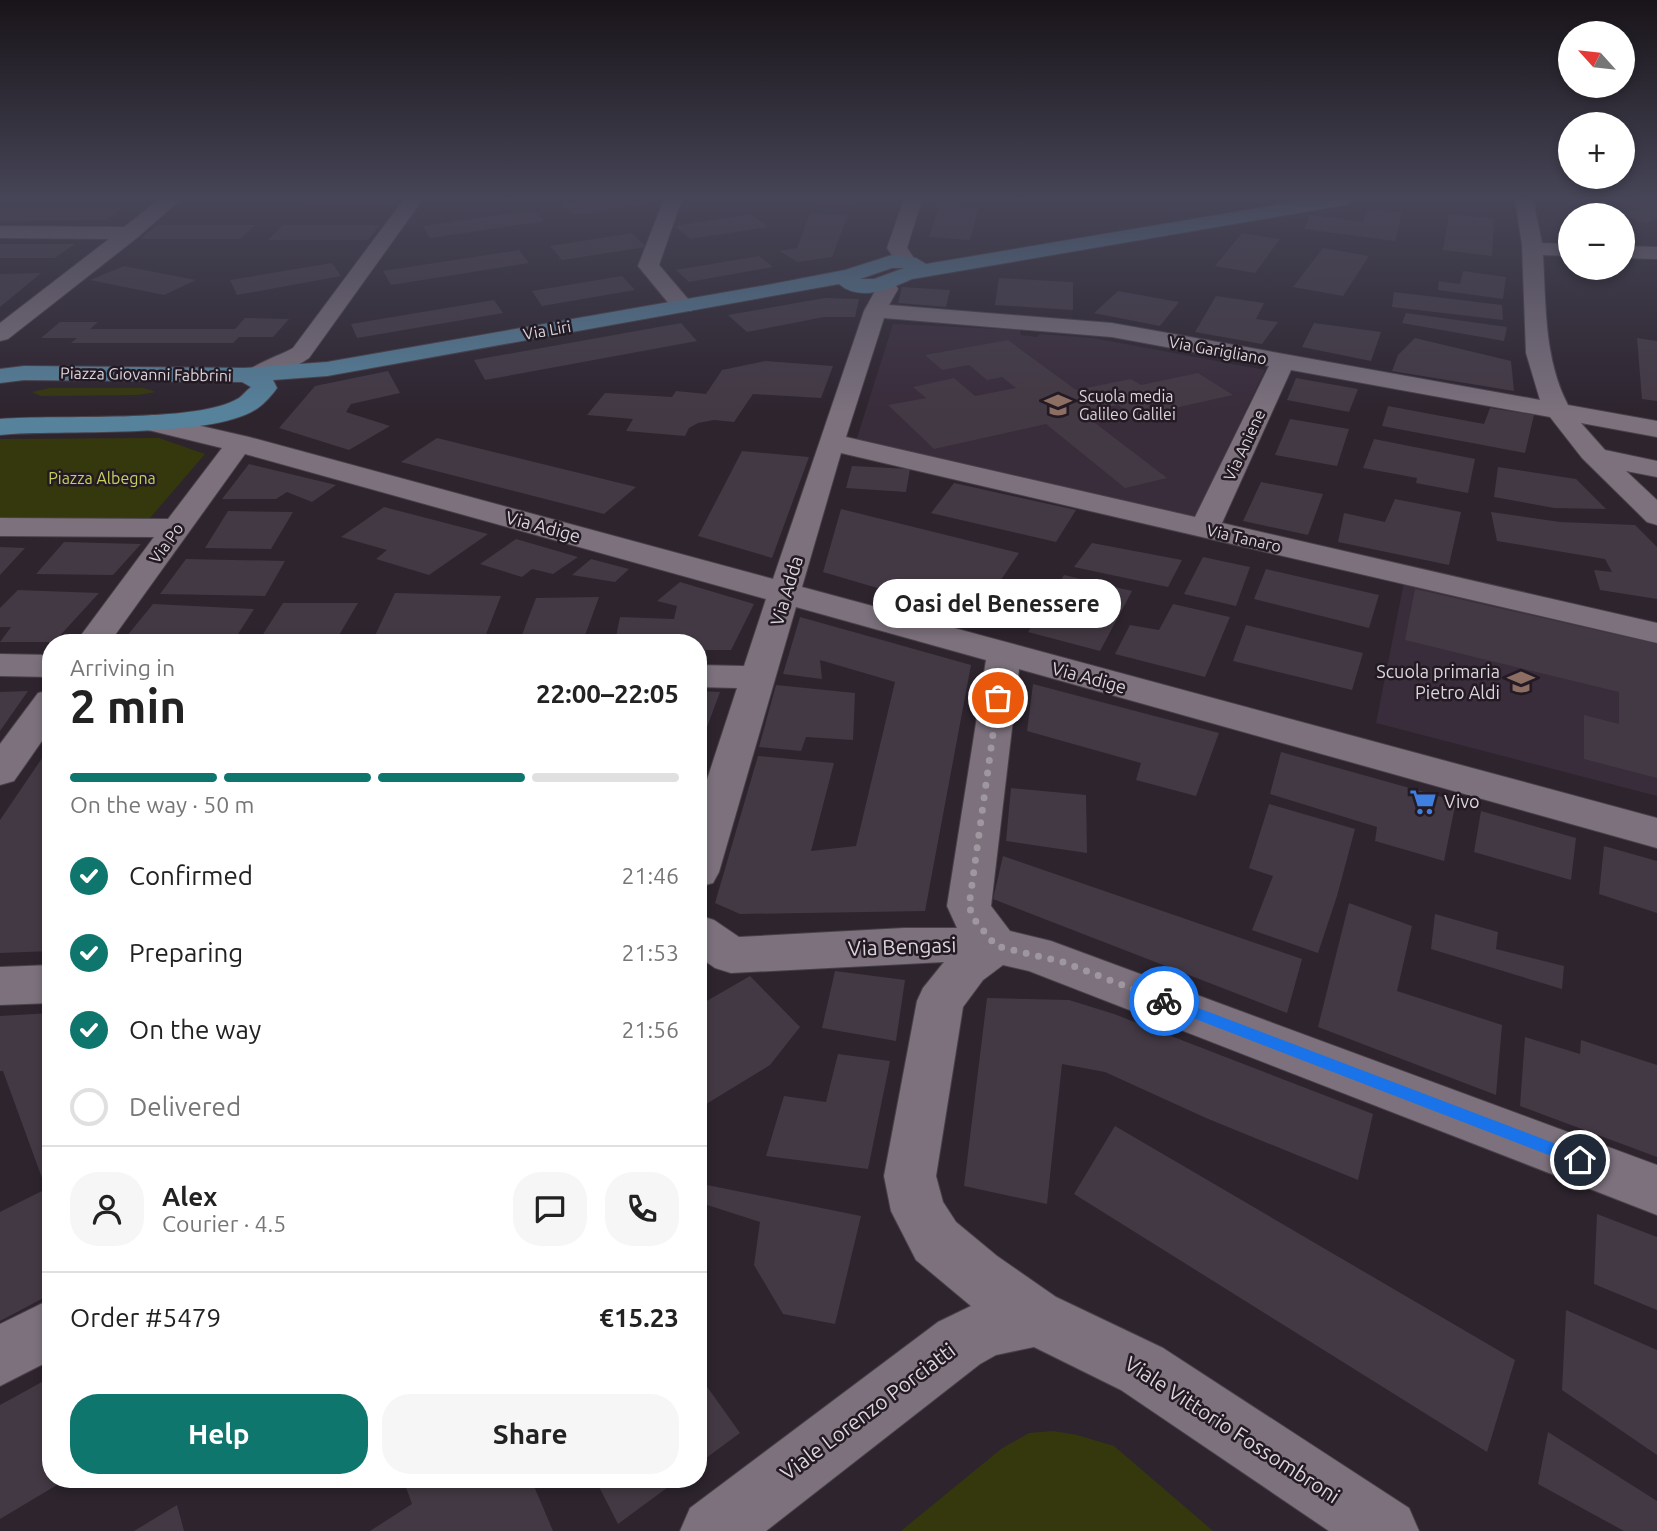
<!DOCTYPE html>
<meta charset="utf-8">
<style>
body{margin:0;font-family:Ubuntu,sans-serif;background:#f6f6f6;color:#222;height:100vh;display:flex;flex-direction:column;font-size:26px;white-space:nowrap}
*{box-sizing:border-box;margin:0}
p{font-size:23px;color:#767676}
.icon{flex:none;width:38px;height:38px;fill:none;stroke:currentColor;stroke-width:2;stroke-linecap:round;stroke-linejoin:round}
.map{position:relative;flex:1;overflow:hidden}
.sheet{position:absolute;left:42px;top:634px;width:665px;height:854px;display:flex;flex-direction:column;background:#fff;border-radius:28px;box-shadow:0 4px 10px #0003}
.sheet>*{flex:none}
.needle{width:46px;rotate:297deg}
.fabs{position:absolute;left:1558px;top:21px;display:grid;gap:14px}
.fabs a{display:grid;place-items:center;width:77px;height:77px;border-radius:50%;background:#fff;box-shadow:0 4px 10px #0003;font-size:35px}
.pin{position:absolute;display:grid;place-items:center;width:60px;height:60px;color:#fff;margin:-30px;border:4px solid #fff;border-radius:50%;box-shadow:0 2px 7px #0007}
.courier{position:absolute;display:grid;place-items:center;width:70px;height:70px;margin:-35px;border:5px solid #1a73e8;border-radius:50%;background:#fff;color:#222;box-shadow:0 2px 9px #0007}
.bubble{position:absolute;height:49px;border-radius:24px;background:#fff;box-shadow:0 4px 10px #0003;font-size:23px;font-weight:700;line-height:49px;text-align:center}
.summary em{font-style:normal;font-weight:700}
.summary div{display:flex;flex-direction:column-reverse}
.summary{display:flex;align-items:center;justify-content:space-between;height:119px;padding:0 28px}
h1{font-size:46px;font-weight:700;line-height:52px}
.bar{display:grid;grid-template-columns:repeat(4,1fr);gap:10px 7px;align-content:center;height:84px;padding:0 28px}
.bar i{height:9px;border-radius:5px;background:#e0e0e0}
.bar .on{background:#0f766e}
.bar p{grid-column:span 4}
.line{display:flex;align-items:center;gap:18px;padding:0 28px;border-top:2px solid #e0e0e0}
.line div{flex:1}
.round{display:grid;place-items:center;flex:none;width:74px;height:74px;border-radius:28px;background:#f6f6f6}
ol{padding:0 28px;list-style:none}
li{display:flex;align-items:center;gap:21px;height:77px}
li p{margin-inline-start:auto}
li .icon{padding:7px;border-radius:50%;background:#0f766e;color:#fff;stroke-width:4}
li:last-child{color:#767676}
li i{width:38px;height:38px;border:4px solid #e0e0e0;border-radius:50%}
.cta{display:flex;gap:14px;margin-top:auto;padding:14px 28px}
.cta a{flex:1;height:80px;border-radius:28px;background:#0f766e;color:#fff;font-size:28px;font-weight:700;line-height:80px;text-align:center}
.cta a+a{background:#f6f6f6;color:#222}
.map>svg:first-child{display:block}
</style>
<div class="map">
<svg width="1657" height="1531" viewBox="0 0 1657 1531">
<rect width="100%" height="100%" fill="#2d242e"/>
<path fill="#392c3b" d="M893,324L1020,330L1021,335L1037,337L1040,334L1093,338L1265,370L1193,521L856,441Z
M1404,582L1657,640V796L1376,723Z"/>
<path fill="#35380d" d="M50,388H144L156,392L138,395L41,396L32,392Z
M159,438L205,454L150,518H0V439Z
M1053,1431L1077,1435L1114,1446L1213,1531H901L1001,1449L1029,1433Z"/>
<path fill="#433944" d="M190,199H267V201L187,202Z
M306,199H398L395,203H302Z
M597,199H649L654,203L573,215L563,204Z
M818,199H854L852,205L816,203Z
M1611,199L1657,200V219L1646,223L1619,214L1640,209Z
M939,206L978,208L970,240L929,237Z
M0,208H122L107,220L0,221Z
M1368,208L1402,213L1395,241L1304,229L1310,215L1363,222Z
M533,210L544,221L430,238L423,226Z
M810,213L848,215L832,257L798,262L779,251L797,248Z
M751,214L768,227L690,239L675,226Z
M1449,214L1494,219L1492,256L1443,250Z
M157,225H255L240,239H140Z
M283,225H380L368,240H268Z
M632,233L646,247L562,260L550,246Z
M1242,233L1280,239L1255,273L1215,266Z
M0,244H75L55,258H0Z
M1323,248L1369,256L1343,296L1293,287Z
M519,250L529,263L391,285L383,271Z
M759,256L773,267L689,282L676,270Z
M332,263L341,276L237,295L230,280Z
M124,266L196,280L164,295L90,280Z
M1463,271L1506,277L1503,299L1438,290L1439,281L1460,284Z
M41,273L0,307V274Z
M622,276L635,290L542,306L532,291Z
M999,278L1073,282V310L995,305Z
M902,287L950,290L946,307L898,303Z
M1118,291L1179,302L1160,326L1094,313Z
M1394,292L1502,305L1503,320L1392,307Z
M1216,296L1264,303L1256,319L1278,322L1262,344L1195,332Z
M825,298L859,299L855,317H824L747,332L728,315Z
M494,300L503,313L357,338L351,324Z
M1406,313L1507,327L1504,341L1402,323Z
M245,318L289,319L273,337H239L233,343H71L77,338H41L60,322H98L90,329H235Z
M681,323L697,341L485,380L474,360Z
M1314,323L1381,332L1371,361L1302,347Z
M1415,338L1511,361L1514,391L1392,371L1398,355Z
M1637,338L1657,341V401L1642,399Z
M1008,340L1076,390L1131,379L1141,385L1198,373L1233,395L1134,417L1118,405L1082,413L1167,478L1125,488L1046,424L934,449L888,405L926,398L913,387L954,378L975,396L1016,388L1002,377L987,380L969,365L942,370L925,355Z
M765,361L833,366L821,398L753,394L734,422L714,420L698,423L689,428L685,436L626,431L633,419L587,415L605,393L672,397L676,391L706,394L722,370Z
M388,371L400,393L351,404L346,412L390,426L349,450L279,428L315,386Z
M1296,378L1358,389L1349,412L1287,400Z
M1388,406L1484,424L1490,408L1534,415L1525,453L1382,426Z
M1290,419L1349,429L1337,466L1275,455Z
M437,438L636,487L604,514L401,462Z
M1374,439L1475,459L1468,493L1416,483L1417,478L1363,468Z
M742,451L809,457L772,558L698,536Z
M249,464L336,485L312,502L287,492L276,499H222Z
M852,466L910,469L906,492L846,488Z
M1498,467L1576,479L1606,509L1554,508L1494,497Z
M1261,482L1323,494L1308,535L1243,521Z
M954,483L1076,510L1056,542L931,513Z
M1395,499L1461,512L1449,565L1338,542L1344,513L1385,522Z
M384,507L488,534L429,575L376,559L387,550L341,537Z
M841,509L1019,553L976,617L823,572Z
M228,511L293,512L271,549L205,548Z
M1491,512L1560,522L1635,525L1657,547V599L1600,590L1594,570L1612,572L1605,559L1497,541Z
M516,539L578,557L553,574L532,569L522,577L480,564Z
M64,542L141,544L113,575L36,574Z
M1092,543L1182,560L1168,587L1074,567Z
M0,547L25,548L0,575Z
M1203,557L1250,567L1236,606L1184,594Z
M186,559L285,561L265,596L160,594Z
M591,559L629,569L615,582L572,575Z
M1266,569L1379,595L1369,628L1254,599Z
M1064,575L1132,591L1100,651L1028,632Z
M680,582L754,604L731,650H698V642H615L620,617L674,619L677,606L657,601Z
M1415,589L1657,644V778L1584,759V715L1619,724V692L1405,640Z
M18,590L99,593L54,642H0L11,627H0V608Z
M395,593L501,596L483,642H372Z
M599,597L583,641L520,640L536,598Z
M283,603H358L335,642H258Z
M153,604L254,609L233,642H122Z
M1173,604L1230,617L1205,677L1115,654L1130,625L1159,630Z
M800,617L971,665L925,911L740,914L715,903L758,756L834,763L811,851L856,846L895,682L820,660L822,679L783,674Z
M1246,625L1363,653L1352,690L1233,661Z
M1033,684L1219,733L1196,796L1136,780L1141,763L1027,731Z
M776,685L855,693L853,740L806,737L801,751L759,747Z
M28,691L0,731V692Z
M698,691L720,692L699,749H698Z
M51,745V951L0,953V820Z
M1281,752L1456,801L1444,861L1375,841L1377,827L1270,794Z
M1011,788L1086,795L1087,853L1006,841Z
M1269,804L1355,829L1337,896L1318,953L1252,930L1273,876L1249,868Z
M1481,811L1576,838L1571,880L1474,852Z
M1604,846L1657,861V913L1599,894Z
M1003,856L1302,959L1287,1013L993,899Z
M1349,903L1412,926L1397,991L1502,1025L1496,1095L1318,1027Z
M1435,914L1498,932L1496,949L1564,966L1562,989L1431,949Z
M835,971L905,980L896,1041L822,1028Z
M750,976L800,1027L770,1065L698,1109V1006Z
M987,998L1069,1000L1114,1014L1373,1114L1358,1180L1206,1118L1105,1072L1062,1064L1047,1204L964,1186Z
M51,1013V1294L0,1321V1212L46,1189L3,1071H0V1016Z
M1525,1037L1580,1054L1581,1040L1657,1065V1157L1520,1106Z
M838,1054L890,1061L868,1169L766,1156L784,1096L826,1102Z
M1115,1126L1515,1360L1487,1452L1074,1194Z
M702,1184L861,1216L835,1324L783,1314L754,1265L760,1222L698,1202Z
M1597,1214L1657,1237V1310L1594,1284Z
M1566,1310L1657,1350V1455L1562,1390Z
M698,1374L740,1433L698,1464Z
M51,1377V1479H67L0,1519V1405Z
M1548,1432L1657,1501V1531H1624L1538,1484Z
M403,1479H531L553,1531H370L412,1504Z
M595,1479H679L618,1524Z
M177,1505L184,1531H134Z"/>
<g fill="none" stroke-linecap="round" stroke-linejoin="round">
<defs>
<path id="minor" d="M160,199H181L138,237L8,339L0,341V323L109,239L0,238V226L124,227Z
M404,199H423L309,358C292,369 269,384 248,379L245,374C251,365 281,355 293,348Z
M664,199H682L659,265L694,306L691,311H675L638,266Z
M904,199H922L907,248L916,261L913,265H899L887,248Z
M1515,199H1533L1542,243L1570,244V256L1543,255C1546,306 1544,359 1568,405L1657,421V437L1581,423L1605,450L1657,461V477L1626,471L1657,500V525L1647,522L1582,458L1550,417L1291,370L1222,523L1657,623V643L841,453L802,587L1657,818V848L1019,669L991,906L1010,931L1051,941L1657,1165V1215L1029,971L1003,965L983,980L963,1007L936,1176L943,1202L956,1222L997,1256L1056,1297L1163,1348L1409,1508L1419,1531H1329L1121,1390L1034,1347L996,1355L980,1364L766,1531H680L690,1508L938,1322L971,1306L916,1260L891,1211L884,1176L917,1001L923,988L944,962L731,973L715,968L698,956V915L714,920L739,937L904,928H957L947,906L986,660L796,607L719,872L713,883L698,887V807L737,688L698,687V665L744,666L766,599L245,454L110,642H76L154,537L0,536V518L168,519L222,448L144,429L140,423L144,417L153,415L249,437L773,579L864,311L879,284H895L898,289L889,305L1112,323L1540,400L1526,353L1522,245ZM884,318L1112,337L1269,366L1195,517L846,437Z
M1622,246L1657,247V259L1622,258Z
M0,654L51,655V677L0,676Z
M51,690V728L14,781L0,785V744L38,693Z
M51,965V1003L0,1005V967Z
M51,1299V1360L0,1386V1324Z"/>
<path id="major" d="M1312,199H1354L1345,205L912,279C890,289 860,302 839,284L327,376L273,380L277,388C272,395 265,403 258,408C213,440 60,429 0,435V419C56,414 197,424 239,398C243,395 247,390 251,387L242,382L24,380L0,383V369L24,366L244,368L327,362L767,285L845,270L892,255L916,258L926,264ZM892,268H904L874,279H860Z"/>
</defs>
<use href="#minor" stroke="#484149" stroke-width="2"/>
<use href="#major" stroke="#484149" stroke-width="2"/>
<use href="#minor" fill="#7c717d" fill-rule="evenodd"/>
<use href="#major" fill="#57829c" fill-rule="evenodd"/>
</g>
<linearGradient id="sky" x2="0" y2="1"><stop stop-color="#191419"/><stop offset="0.48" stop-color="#464557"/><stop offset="1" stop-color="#464557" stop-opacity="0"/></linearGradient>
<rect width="1657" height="413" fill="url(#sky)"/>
<path fill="#1a73e8" d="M1164,995L1585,1155L1587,1160L1585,1165L1580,1167L1159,1005V997Z"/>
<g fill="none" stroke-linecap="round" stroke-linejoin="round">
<path stroke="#9e979f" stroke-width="7" stroke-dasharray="0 12.6" d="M998,698L969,906L974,919L996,946L1063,962L1164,1001"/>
</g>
<defs>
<symbol id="school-bare" viewBox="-9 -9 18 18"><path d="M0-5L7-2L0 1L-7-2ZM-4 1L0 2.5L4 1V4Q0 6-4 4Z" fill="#8d6e63" stroke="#231a24" stroke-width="2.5" paint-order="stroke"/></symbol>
<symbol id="supermarket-bare" viewBox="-9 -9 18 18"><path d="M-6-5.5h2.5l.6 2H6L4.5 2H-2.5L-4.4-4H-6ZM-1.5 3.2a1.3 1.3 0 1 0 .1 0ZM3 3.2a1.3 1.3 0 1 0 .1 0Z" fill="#3f7fe0" stroke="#231a24" stroke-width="2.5" paint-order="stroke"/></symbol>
</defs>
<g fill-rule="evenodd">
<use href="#school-bare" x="1039" y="386" width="38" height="38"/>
<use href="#school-bare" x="1502" y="663" width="38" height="38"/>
<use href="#supermarket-bare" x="1404" y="783" width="38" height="38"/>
</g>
<g text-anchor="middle" stroke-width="5" stroke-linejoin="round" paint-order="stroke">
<g font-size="16" fill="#dbd5dc" stroke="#231a24">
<text transform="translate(547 330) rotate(-10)" y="6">Via Liri</text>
<text transform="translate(1218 350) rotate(10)" y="6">Via Garigliano</text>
<text transform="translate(146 374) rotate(1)" y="6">Piazza Giovanni Fabbrini</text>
<text transform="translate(1244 445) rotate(-65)" y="6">Via Aniene</text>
<text transform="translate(1244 538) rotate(13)" y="6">Via Tanaro</text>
<text transform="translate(166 543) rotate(-54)" y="6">Via Po</text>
</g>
<g font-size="16" fill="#dbd5dc" stroke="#231a24" text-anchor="start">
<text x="1079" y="402">Scuola media<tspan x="1079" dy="18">Galileo Galilei</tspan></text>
</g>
<g font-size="16" fill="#c6d05e" stroke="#231a24">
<text x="102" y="484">Piazza Albegna</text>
</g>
<g font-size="18" fill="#dbd5dc" stroke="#231a24">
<text transform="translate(543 527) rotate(15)" y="6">Via Adige</text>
<text transform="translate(787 591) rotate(-73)" y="6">Via Adda</text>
<text transform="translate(1089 678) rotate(15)" y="6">Via Adige</text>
</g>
<g font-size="18" fill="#dbd5dc" stroke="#231a24" text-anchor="end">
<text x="1500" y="678">Scuola primaria<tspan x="1500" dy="21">Pietro Aldi</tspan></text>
<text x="1444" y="808" text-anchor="start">Vivo</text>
</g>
<g font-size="21" fill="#dbd5dc" stroke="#231a24">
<text transform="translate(902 947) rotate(-2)" y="7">Via Bengasi</text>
<text transform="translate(868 1412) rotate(-37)" y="7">Viale Lorenzo Porciatti</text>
<text transform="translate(1232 1430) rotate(33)" y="7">Viale Vittorio Fossombroni</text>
</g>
</g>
</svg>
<div class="fabs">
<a><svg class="needle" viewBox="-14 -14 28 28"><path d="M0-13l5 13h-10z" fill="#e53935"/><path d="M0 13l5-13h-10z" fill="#767676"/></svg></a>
<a>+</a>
<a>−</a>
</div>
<div class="pin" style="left:998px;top:698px;background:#ea580c"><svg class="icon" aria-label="bag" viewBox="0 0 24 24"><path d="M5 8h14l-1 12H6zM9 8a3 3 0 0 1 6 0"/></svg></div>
<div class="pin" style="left:1580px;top:1160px;background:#1f2937"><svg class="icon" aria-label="home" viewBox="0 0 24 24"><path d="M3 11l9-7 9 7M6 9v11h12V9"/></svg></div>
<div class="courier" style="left:1164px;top:1001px"><svg class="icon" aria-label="bike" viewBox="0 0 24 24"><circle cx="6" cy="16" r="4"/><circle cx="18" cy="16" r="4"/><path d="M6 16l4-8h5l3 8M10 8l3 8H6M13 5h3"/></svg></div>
<div class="bubble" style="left:873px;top:579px;width:248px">Oasi del Benessere</div>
<section class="sheet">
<div class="summary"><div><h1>2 min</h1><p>Arriving in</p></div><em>22:00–22:05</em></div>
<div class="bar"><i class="on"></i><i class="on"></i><i class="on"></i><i></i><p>On the way · 50 m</p></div>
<ol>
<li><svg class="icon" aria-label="check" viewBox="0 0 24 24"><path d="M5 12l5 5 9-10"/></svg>Confirmed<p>21:46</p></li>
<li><svg class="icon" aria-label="check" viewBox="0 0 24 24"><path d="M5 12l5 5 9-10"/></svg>Preparing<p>21:53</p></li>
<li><svg class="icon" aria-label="check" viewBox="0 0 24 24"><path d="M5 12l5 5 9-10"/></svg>On the way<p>21:56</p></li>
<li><i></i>Delivered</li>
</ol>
<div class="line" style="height:126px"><a class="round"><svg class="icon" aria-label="person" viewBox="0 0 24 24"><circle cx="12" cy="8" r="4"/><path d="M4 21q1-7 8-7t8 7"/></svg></a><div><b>Alex</b><p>Courier · 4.5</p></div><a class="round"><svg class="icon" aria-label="chat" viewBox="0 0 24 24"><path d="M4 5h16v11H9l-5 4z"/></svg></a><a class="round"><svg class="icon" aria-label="phone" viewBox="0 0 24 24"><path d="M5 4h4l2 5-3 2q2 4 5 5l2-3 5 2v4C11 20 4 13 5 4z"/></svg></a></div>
<div class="line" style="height:91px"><div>Order #5479</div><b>€15.23</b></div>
<div class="cta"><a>Help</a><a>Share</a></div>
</section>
</div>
